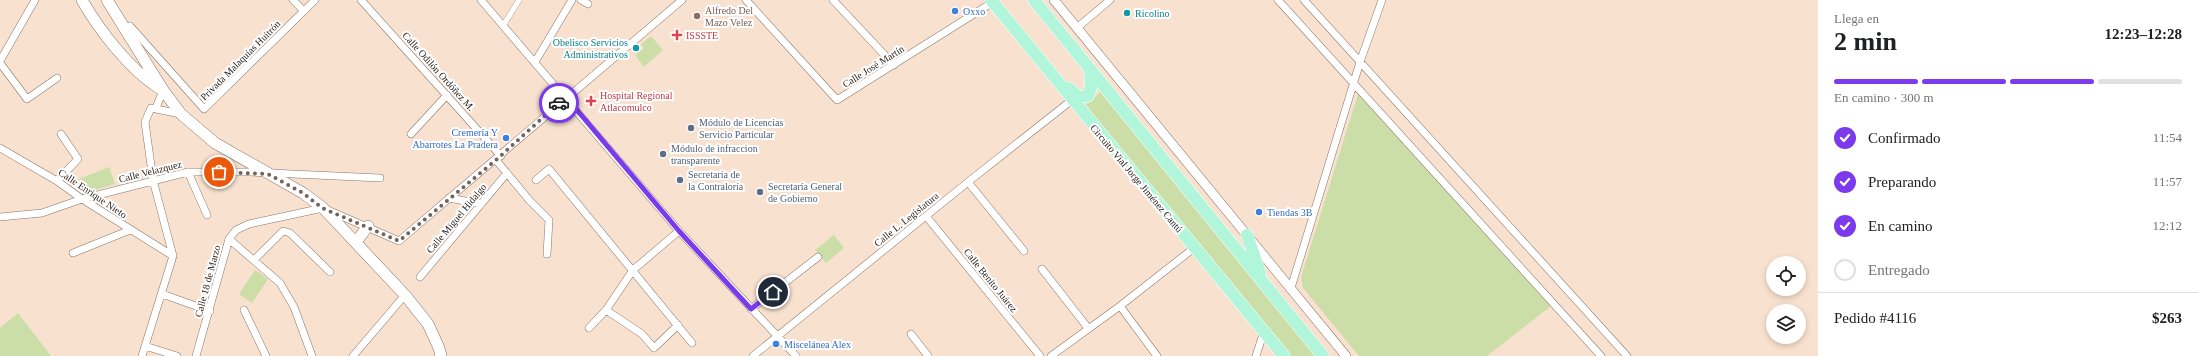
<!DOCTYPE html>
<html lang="es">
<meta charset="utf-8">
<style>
body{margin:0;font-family:"Times New Roman",serif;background:#f6f6f6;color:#202124;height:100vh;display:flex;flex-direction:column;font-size:15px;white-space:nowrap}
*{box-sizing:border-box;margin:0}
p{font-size:13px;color:#757577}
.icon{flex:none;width:22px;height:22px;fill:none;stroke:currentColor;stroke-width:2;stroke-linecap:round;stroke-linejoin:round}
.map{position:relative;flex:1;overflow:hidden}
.panel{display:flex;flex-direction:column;background:#fff;width:380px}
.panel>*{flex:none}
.controls{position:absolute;left:1766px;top:256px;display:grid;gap:8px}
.controls a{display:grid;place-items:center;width:40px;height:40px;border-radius:50%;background:#fff;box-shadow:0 2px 6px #0003;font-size:20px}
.pin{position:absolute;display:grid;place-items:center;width:34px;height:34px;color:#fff;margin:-17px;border:2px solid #fff;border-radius:50%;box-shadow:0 1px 4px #0007}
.courier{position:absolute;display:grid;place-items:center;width:40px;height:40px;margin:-20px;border:3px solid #7c3aed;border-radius:50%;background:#fff;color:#222;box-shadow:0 1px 5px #0007}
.headline em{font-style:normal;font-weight:700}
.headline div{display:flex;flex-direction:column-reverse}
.headline{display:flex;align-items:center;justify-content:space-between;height:68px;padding:0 16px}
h1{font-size:26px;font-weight:700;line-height:30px}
.bar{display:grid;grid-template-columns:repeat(4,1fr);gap:6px 4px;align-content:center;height:48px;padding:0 16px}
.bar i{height:5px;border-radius:3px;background:#e0e0e0}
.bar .active{background:#7c3aed}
.bar p{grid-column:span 4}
.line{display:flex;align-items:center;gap:10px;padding:0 16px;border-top:1px solid #e0e0e0}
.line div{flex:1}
ol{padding:0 16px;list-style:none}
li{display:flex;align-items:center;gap:12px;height:44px}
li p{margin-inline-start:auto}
li .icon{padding:4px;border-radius:50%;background:#7c3aed;color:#fff;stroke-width:4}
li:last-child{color:#757577}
li i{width:22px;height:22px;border:2px solid #e0e0e0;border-radius:50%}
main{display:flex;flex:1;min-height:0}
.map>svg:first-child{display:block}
</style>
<main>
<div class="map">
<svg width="1818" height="356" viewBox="0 0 1818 356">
<rect width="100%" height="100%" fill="#f8e1cf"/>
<path fill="#ccdea7" d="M651,36L663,50L644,67L635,55L644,48L641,44Z
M1101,92L1318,356H1291L1085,105Z
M1358,94L1551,306L1487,356H1359L1303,288L1301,277Z
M109,167L115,184L85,193L69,183Z
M834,235L844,248L826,263L815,250Z
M255,270L268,279L252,303L239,294Z
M18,313L51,356H0V328Z"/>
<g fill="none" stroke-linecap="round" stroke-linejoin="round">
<defs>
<path id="pedestrian" d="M503,26L519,0"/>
<path id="minor" d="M293,0L303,10
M361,0L501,156
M481,0L679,231L796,356
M581,0L588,4
M746,0L837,100L993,2
M833,0L894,65
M1278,0L1601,356
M1304,0L1627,356
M1078,27L1110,0
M126,30L130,26L204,109L315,0
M0,61L35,0
M535,62L572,0
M0,63L27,99L57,78
M156,108L163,90
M411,134L447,95
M0,148L57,181L82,199L173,256
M496,160L530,201L549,220L547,254
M188,172L207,215
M536,180L549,169L692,343
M57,181L78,159L61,134
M968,182L1024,251
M449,198L481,204
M926,216L1040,356
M0,217L42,213L82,199L188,172H250L380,178
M229,239L280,283L294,307L312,356
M73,253L130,230
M173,256L153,180L145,122L151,108L181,114
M255,259L283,231L290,233L330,272
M1042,269L1088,328
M420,277L507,173
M1291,288L1360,62L1382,0
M162,294L210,311
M1120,306L1157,356
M751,309L818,257
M244,310L266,356
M606,310L642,334L654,348L678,325
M589,328L606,310L633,270L679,231
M911,334L928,356
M145,346L177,356
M142,356L173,256
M196,356L229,239L236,230L249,224L323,208L399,241L682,0
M353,356L405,295
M753,356L968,182L1072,100
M1051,356L1120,306L1194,248
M1256,356L1264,331"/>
<path id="tertiary" d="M1054,0L1346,356"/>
<path id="secondary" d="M82,0C99,30 130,70 159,88
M107,0L163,90L181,114L215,143L303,193L323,208L405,295L428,324L439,348L441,356
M356,242L368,226"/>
<path id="primary" d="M991,0L1284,356
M1034,0L1323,356
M1069,88L1078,97L1088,96L1091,88L1090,71
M1247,235L1260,273"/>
</defs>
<use href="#pedestrian" stroke="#897465" stroke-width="6"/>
<use href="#minor" stroke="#897465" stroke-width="8"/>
<use href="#tertiary" stroke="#897465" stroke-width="10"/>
<use href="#secondary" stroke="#897465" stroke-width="12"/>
<use href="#primary" stroke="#fff" stroke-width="13"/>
<use href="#pedestrian" stroke="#fff" stroke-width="5.5"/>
<use href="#minor" stroke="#fff" stroke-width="7"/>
<use href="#tertiary" stroke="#fff" stroke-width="9"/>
<use href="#secondary" stroke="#fff" stroke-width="11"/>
<use href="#primary" stroke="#b1f5da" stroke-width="12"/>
</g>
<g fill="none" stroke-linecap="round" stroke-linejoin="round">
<path stroke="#73655b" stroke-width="4" stroke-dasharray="0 7.2" d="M219,172L268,174L303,193L322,208L399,241L496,160L559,103"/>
<path stroke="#7c3aed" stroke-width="5" d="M559,103L566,97L679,231L751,309L773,292"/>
</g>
<g fill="#3f7fe0" stroke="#fff" stroke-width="1.5">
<circle cx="955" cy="11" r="4"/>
<circle cx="506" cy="138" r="4"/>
<circle cx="1259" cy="212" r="4"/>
<circle cx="776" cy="344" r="4"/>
</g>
<g fill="#0f9aa8" stroke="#fff" stroke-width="1.5">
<circle cx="1127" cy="13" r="4"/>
<circle cx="636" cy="48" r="4"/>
</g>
<circle fill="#8d6e63" stroke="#fff" stroke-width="1.5" cx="697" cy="16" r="4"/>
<g fill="#e0444e" stroke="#fff" stroke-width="1.5">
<path d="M675 29h4v4h4v4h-4v4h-4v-4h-4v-4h4z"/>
<path d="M589 95h4v4h4v4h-4v4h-4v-4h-4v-4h4z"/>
</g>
<g fill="#5c6f8a" stroke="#fff" stroke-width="1.5">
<circle cx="691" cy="128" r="4"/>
<circle cx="663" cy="154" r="4"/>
<circle cx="680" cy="180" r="4"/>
<circle cx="760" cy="192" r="4"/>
</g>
<g text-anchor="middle" stroke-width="4" stroke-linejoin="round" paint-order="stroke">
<g font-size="10" fill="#785e54" stroke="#fff" text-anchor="start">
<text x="705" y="14">Alfredo Del<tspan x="705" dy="12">Mazo Velez</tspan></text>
</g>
<g font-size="10" fill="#366cbe" stroke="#fff" text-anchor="start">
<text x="963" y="15">Oxxo</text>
<text x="498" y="136" text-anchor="end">Cremería Y<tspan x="498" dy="12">Abarrotes La Pradera</tspan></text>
<text x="1267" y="216">Tiendas 3B</text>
<text x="784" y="348">Miscelánea Alex</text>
</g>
<g font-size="10" fill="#0d838f" stroke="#fff" text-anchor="start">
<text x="1135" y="17">Ricolino</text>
<text x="628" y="46" text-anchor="end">Obelisco Servicios<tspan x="628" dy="12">Administrativos</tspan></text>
</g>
<g font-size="10" fill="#be3a42" stroke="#fff" text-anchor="start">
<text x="686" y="39">ISSSTE</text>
<text x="600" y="99">Hospital Regional<tspan x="600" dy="12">Atlacomulco</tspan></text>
</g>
<g font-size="10" fill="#2b221c" stroke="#fff">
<text transform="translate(240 60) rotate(-45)" y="4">Privada Malaquías Huitrón</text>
<text transform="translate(873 66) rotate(-32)" y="4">Calle José Martín</text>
<text transform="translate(439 71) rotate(48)" y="4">Calle Odilón Ordóñez M.</text>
<text transform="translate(150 171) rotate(-14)" y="4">Calle Velazquez</text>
<text transform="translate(1137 178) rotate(50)" y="4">Circuito Vial Jorge Jiménez Cantú</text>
<text transform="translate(93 193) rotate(34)" y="4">Calle Enrique Nieto</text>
<text transform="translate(456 218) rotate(-50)" y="4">Calle Miguel Hidalgo</text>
<text transform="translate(906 219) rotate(-39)" y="4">Calle L. Legislatura</text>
<text transform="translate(991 280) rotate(51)" y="4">Calle Benito Juárez</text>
<text transform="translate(207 281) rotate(-75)" y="4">Calle 18 de Marzo</text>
</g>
<g font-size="10" fill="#4e5e75" stroke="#fff" text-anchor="start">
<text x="699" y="126">Módulo de Licencias<tspan x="699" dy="12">Servicio Particular</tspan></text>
<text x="671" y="152">Módulo de infraccion<tspan x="671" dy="12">transparente</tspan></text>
<text x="688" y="178">Secretaria de<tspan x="688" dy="12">la Contraloría</tspan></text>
<text x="768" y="190">Secretaría General<tspan x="768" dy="12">de Gobierno</tspan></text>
</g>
</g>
</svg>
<div class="controls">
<a><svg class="icon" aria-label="locate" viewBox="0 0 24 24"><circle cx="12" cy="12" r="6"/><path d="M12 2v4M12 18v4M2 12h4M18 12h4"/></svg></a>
<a><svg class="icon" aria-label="layers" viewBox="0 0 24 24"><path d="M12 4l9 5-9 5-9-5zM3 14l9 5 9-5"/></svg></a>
</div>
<div class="pin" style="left:219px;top:172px;background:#ea580c"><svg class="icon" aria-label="bag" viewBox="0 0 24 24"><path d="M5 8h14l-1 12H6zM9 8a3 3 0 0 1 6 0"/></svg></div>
<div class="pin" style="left:773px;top:292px;background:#1f2937"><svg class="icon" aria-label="home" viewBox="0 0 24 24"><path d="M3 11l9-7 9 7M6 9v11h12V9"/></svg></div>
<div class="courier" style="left:559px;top:103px"><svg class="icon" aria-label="car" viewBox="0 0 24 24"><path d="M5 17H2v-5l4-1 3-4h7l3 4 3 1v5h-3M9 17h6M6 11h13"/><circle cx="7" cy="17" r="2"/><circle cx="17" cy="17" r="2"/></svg></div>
</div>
<section class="panel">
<div class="headline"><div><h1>2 min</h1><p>Llega en</p></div><em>12:23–12:28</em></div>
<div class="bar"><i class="active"></i><i class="active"></i><i class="active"></i><i></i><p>En camino · 300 m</p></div>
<ol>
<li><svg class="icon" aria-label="check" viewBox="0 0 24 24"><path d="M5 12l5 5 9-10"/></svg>Confirmado<p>11:54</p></li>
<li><svg class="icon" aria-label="check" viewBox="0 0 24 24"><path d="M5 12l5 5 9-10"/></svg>Preparando<p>11:57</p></li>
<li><svg class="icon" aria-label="check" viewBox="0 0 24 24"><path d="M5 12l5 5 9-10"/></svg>En camino<p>12:12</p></li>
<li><i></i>Entregado</li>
</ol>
<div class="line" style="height:52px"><div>Pedido #4116</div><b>$263</b></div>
</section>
</main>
